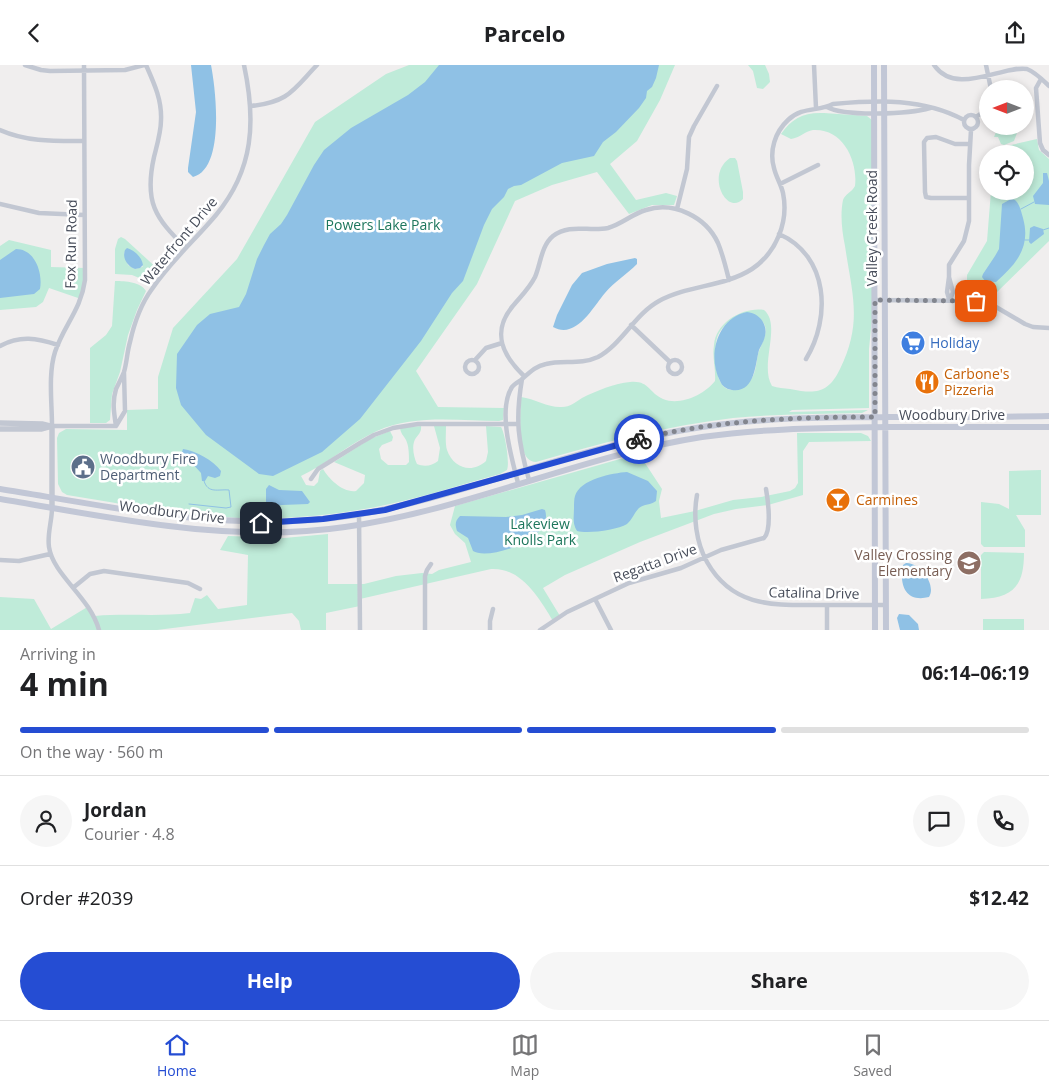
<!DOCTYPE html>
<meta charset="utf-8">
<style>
body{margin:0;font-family:"Open Sans",sans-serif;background:#f6f6f6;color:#202124;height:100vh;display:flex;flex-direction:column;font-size:19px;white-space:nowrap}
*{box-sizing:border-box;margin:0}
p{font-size:16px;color:#757577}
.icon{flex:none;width:28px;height:28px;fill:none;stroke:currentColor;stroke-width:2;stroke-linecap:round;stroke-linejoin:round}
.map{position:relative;height:565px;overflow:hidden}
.sheet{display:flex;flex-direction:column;background:#fff;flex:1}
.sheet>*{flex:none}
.needle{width:32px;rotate:270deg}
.controls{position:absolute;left:979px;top:15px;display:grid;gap:10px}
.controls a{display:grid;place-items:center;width:55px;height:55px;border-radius:50%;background:#fff;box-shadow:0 2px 8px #0003;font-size:25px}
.pin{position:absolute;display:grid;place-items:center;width:42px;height:42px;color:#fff;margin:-21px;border-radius:10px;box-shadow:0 2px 8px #0006}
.courier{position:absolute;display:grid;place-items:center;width:50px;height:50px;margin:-25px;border:4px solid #254dd3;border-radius:50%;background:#fff;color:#222;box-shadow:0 1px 6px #0007}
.head em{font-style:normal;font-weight:700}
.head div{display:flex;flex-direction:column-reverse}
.head{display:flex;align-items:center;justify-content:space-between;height:85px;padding:0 20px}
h1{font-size:32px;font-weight:700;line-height:38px}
.bar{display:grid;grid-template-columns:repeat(4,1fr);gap:8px 5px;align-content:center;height:60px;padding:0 20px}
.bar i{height:6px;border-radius:4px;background:#e0e0e0}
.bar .on{background:#254dd3}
.bar p{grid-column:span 4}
.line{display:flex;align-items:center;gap:12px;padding:0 20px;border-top:1px solid #e0e0e0}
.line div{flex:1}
.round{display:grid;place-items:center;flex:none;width:52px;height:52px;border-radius:26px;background:#f6f6f6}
.action{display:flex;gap:10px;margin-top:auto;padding:10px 20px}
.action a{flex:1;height:58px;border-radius:30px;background:#254dd3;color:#fff;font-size:20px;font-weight:700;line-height:58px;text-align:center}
.action a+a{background:#f6f6f6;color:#202124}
header{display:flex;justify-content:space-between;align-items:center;height:65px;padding:0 20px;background:#fff;font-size:22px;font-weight:700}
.menu{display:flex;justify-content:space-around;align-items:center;height:70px;border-top:1px solid #e0e0e0;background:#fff;font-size:14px;color:#757577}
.menu a{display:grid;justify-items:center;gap:2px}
.menu .on{color:#254dd3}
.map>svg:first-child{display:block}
</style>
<header><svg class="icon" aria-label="back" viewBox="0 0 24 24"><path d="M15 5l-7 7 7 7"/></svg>Parcelo<svg class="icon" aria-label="share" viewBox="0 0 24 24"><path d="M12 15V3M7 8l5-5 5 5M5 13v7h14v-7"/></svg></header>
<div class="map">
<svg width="1049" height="565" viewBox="0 0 1049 565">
<rect width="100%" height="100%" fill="#f0eeee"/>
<path fill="#bfebd9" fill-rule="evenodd" d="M409,0H675L660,35L637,76L610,99L636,135L666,128L677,131L674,140H652L629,149L597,107L552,120L515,136L477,219L416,306L438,342L504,343L503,355L499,356C460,356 414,349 377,366C350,378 327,399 301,411L306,420L314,421L318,417L320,406L323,404C329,414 343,428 356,426L364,418L365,410L334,397L370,374L390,366L393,372L392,376L382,380L379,384L381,394L388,400H406L409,397C409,390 409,381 406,375C403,370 401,369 400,363L421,361C422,369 416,370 414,377C412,383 414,393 417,399C424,402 432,401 438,396L440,383L434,361H446C446,369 445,378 447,385C453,403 472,409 486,396L488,387L486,361L501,362C505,368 510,398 507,405L500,409C463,419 427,431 390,439C335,451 277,456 221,452C169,449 119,438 67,430L62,427L58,419L57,373L59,368L66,364L127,365V345L158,344V312L173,263L237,194L315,57L386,9Z
M748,0H765L769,9L770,17L763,24L757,23L753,6Z
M824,48L867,51L872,55V253L869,284V343L792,345L789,347L868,345L862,348C819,349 776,349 733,353C666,361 601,378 536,397C515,397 521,346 521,332C535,334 549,343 562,342C570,342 576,337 582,333C596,326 615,318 630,317C649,315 649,328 663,334C680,341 704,330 715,316C716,305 712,292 714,280C716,257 743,242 764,245C782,260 759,300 772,321C778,323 784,323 790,324C815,329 828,329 840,304C863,257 852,229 845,181C842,166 840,150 843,135C845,129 852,127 855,121C858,96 843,63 813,65C805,66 800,73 791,74L781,69C792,53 804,47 824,48ZM745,248C750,250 758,251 762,256C771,266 761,278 758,289C755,304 756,317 739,323C737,323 733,325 731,325C713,323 713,282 718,270C723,260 734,251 745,248Z
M999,61H1014L1017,68L1014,76L1004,80L1001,79L998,72H994L996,67L995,65L999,64Z
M1037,74L1039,85L1049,94V176L993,231L967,226V210L987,176L991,126H1025V89H993L1011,80Z
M730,93H735L737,96L743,127V134C727,151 705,110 730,93Z
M121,172L125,174L160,206L152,217H149L132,210L115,209V184L118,174ZM124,187L143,201L142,202L135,204L128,200Z
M9,175L51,185V202L85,203L81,234L49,223L43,237L36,242L0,245V181Z
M115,216C126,216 141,217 146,226L137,245L128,270L120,307L112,329L110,355L106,358H90V283L106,270L112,261Z
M797,368H861L868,371L871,376L809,377L803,386V430L768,440L736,444L714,449L640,477L565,510L543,523L560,551L553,556C539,533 521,502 491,504L360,534V541L326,548V565H301L299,556L292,548L157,565H0V532L34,534L51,564L89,541L95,551C126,548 158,552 190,548L195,533L201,534L207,530L218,544L247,540L248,490L220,485L228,471L284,473L328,469V519H364L396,511L422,508L432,509L439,505L471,497L465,478L455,469L450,460L455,441L641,388L645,398L662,424L659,436L661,453L695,446L733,435L761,432L790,426L795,423L798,418Z
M1041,405V450H1016L1025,465V482H984L981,479V437L999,439L1009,444V406Z
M984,487L1024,488C1024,520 1014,533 981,534V490Z
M983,554H1024V565H983Z"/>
<path fill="#8fc1e5" d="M191,0H211C216,25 225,104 193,112L188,107V103L196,47Z
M439,0H659L656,13L652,22L647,26L646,33L639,43L616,67L603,77L594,91L562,98L521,120L514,121L508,124L504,132L492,144L484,160L463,216L452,228L421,276L360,354L322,387L273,411L259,409L206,370L181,340L176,323L177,289L197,260L210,249L239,242L246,229L257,194L264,180L270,169L281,159L287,150L314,100L324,85L351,63L408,30L425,17Z
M1043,108H1047L1049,116V140L1035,139L1033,131L1043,118Z
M1011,134L1015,135C1020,140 1021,146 1023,153C1031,182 1017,198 996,217L985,216L982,212L983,209L995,191L999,184L1002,139Z
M1034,161L1043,164L1044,169L1031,179L1029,177L1030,163Z
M127,183C134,185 142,192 143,200L140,203L135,204C127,201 122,193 125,185Z
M16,184C35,184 43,208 40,224L34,229L0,233V195Z
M635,193L637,194V199C627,209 614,217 605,228C593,242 576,275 553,262L557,250L572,220L582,208L607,199Z
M747,247C759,248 768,259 765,271C764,276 761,281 759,285C755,300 755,328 732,325C726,324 722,321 720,316C707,291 717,253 747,247Z
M183,384C196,386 213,395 221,406L220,411L215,413L208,411L205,416H202L201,408L182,387Z
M627,407L648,416L657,426L656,436C651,440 644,439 639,443C634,448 632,455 627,459C617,465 588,469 577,466C572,458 574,451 574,443C574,439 574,434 575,431C580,414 613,408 627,407Z
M269,420L279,425L302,426L310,437L308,439L282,440L269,442L266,440V424Z
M542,444L545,445C555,474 488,496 473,486L468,473L457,466C455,459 455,456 460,451L506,452L522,450Z
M906,498C919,497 937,519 929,532C905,538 899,519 903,500Z
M899,549L909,550L918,559L919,565H900L897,553Z"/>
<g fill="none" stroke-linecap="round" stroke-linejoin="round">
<path stroke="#8fc1e5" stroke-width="1" d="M1021,144L1034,137
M1043,165L1049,163
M1025,175H1029
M189,439L226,443L231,442L229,425C218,424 208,429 204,416"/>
<path stroke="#c2c7d2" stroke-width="4.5" d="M25,0L41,5L50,6L125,5L144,0
M84,0L85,215C81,245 64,260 55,287C48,309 52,338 52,361H116
M146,0C154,18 162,35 161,55C161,67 157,80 154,92C144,137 155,153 186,183
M814,0L816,43
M934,0C956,32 1002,0 1027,4C1035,7 1043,15 1049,21
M986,0L991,24
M1041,14L1036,23L1040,78L1043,85L1049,90
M251,41C289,37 293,25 317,0
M827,42C845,52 910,49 930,43
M964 57a7 7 0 1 1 14 0a7 7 0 1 1-14 0Z
M976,52L983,47L988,40
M0,65C27,77 55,76 84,76
M780,119L818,100
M969,133H931L926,132L925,127L924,77L927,73L936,72L955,79H970
M0,139L39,148L84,150
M677,144L687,104L689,72L694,61L717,21
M779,169C829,191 831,253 806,294
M949,234L947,227L949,212
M875,235L976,236L996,242L1025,259L1033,262L1049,263
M950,235L953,227L949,212V200L964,176L969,156V100L971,65
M631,260L670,297
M0,281C20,270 37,273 58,280
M465 302a7 7 0 1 1 14 0a7 7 0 1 1-14 0Z
M668 302a7 7 0 1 1 14 0a7 7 0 1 1-14 0Z
M475,295L486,283L502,278
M524,311C503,291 491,268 512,242C520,232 529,224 535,212C541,198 541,181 553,171C570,158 589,167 608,163C622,159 632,149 646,145C674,136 706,152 718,178C723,190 726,203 729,215
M522,314C515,355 518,376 529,415
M116,361C114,348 112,337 116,324C119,318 122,312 124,307C127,297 127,287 130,277C134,259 141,239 152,224C170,197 195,175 216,150C254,104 256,56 244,0
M116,361L125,346L124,308
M311,414L318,404L360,378L374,370L393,363L418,359H518
M518,418C512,394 497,345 512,322C514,319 518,317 521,315C529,308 535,301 546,299C563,295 581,300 598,292C622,279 635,249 659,236C688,220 724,222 752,204C776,188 789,157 783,128C781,119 776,112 774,103C769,86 775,67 788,55C803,41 818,47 833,39C878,35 923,33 964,55
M697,430C693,452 696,477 707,497C733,543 774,540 820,540C842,540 864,540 885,540
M52,443C52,456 47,469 49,482C53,510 90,532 99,565
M359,449L360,565
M0,495L19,496L50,489
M74,522L90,509L104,506L188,518L200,524
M595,534L611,565
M425,565V511L427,505L431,499
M490,565V556L493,544
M540,565L567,547L629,518L681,503L721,485L764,473C772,465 768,435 766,424
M827,565V540"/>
<path stroke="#c2c7d2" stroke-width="5.5" d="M0,358L42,359L50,361
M52,361V443
M0,364H41L52,361"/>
<path stroke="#c2c7d6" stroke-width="6" d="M874,0L875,565
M884,0L886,565
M0,424C118,443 236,469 355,450C394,444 432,433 469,422C546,399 623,374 702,362C762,353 823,352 883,352C939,352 994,352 1049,351
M0,434C114,453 229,479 345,462C467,445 580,391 702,372C764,363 826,363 889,362C942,362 996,362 1049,362"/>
</g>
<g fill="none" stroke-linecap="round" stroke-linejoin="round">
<path stroke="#82858e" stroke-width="5" stroke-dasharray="0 9" d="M639,374C717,355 795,352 875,352V235L976,236"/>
<path stroke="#254dd3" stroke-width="6" d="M261,458L323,454L385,445L639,374"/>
</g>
<defs>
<symbol id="supermarket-disc" viewBox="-11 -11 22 22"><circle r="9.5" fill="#3f7fe0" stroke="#fff"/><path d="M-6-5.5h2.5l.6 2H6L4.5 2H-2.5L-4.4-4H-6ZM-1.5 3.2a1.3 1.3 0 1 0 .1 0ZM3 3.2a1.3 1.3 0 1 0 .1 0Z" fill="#fff"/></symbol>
<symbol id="restaurant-disc" viewBox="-11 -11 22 22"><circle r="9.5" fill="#e8710a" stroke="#fff"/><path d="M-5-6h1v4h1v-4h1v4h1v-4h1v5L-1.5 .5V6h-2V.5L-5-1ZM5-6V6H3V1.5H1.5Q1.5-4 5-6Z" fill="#fff"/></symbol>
<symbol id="civic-disc" viewBox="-11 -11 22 22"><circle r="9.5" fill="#5c6f8a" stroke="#fff"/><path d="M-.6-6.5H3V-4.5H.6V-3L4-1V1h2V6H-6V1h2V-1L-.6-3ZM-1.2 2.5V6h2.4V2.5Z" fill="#fff"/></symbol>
<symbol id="bar-disc" viewBox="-11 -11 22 22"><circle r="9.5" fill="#e8710a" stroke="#fff"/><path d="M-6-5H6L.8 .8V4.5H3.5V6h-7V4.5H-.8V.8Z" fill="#fff"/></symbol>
<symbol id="school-disc" viewBox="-11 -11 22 22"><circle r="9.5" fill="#8d6e63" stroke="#fff"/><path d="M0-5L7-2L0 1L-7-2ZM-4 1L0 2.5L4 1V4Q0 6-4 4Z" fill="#fff"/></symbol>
</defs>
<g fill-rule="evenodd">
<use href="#supermarket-disc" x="899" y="264" width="28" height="28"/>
<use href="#restaurant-disc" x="913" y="303" width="28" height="28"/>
<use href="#civic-disc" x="69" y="388" width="28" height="28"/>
<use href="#bar-disc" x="824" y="421" width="28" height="28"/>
<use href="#school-disc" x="955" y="484" width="28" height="28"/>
</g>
<g text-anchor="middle" stroke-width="5" stroke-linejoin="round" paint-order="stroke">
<g font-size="14" fill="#1d765c" stroke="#fff">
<text x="383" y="165">Powers Lake Park</text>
<text x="540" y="464">Lakeview<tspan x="540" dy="16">Knolls Park</tspan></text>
</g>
<g font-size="14" fill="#474d5a" stroke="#fff">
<text transform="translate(872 163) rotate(-90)" y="5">Valley Creek Road</text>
<text transform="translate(179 176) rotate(-50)" y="5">Waterfront Drive</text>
<text transform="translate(71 179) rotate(-89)" y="5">Fox Run Road</text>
<text x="952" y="355">Woodbury Drive</text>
<text transform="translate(172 447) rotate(7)" y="5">Woodbury Drive</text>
<text transform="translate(655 498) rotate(-20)" y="5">Regatta Drive</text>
<text transform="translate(814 528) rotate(1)" y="5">Catalina Drive</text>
</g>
<g font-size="14" fill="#366cbe" stroke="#fff" text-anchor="start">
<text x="930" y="283">Holiday</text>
</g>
<g font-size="14" fill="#c56008" stroke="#fff" text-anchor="start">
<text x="944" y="314">Carbone's<tspan x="944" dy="16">Pizzeria</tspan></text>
<text x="856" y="440">Carmines</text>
</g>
<g font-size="14" fill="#4e5e75" stroke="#fff" text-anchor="start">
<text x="100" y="399">Woodbury Fire<tspan x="100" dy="16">Department</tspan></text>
</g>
<g font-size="14" fill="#785e54" stroke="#fff" text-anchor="end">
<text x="952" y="495">Valley Crossing<tspan x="952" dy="16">Elementary</tspan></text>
</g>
</g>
</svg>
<div class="controls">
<a><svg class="needle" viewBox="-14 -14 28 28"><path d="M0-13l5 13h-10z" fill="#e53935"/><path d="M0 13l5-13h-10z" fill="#757577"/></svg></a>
<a><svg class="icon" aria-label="locate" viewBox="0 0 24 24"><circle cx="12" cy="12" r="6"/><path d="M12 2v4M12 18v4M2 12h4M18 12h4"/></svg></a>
</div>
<div class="pin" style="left:976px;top:236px;background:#ea580c"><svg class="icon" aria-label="bag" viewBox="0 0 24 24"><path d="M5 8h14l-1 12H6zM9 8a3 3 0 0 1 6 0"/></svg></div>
<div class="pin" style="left:261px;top:458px;background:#1f2937"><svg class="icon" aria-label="home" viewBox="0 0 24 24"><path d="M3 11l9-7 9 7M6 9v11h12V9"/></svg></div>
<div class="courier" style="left:639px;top:374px"><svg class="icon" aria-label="bike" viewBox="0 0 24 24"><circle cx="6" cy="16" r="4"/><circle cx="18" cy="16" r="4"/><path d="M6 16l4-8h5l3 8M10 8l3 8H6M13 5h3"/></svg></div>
</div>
<section class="sheet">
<div class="head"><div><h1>4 min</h1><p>Arriving in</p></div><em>06:14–06:19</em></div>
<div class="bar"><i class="on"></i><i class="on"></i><i class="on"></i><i></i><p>On the way · 560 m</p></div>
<div class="line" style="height:90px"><a class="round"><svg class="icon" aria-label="person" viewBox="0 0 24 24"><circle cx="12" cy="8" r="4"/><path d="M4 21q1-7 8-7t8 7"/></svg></a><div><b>Jordan</b><p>Courier · 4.8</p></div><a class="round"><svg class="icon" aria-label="chat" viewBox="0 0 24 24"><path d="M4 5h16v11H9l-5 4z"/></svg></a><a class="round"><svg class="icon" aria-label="phone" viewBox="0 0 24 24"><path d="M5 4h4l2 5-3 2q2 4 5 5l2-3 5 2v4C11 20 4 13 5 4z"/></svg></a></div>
<div class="line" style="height:65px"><div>Order #2039</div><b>$12.42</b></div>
<div class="action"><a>Help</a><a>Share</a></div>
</section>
<nav class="menu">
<a class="on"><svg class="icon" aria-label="home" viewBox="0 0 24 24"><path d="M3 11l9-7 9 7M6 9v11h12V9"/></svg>Home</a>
<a><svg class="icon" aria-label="map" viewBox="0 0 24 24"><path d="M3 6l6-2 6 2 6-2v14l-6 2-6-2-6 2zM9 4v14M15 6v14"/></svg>Map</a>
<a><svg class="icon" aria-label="saved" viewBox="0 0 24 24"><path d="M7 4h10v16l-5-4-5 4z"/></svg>Saved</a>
</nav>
